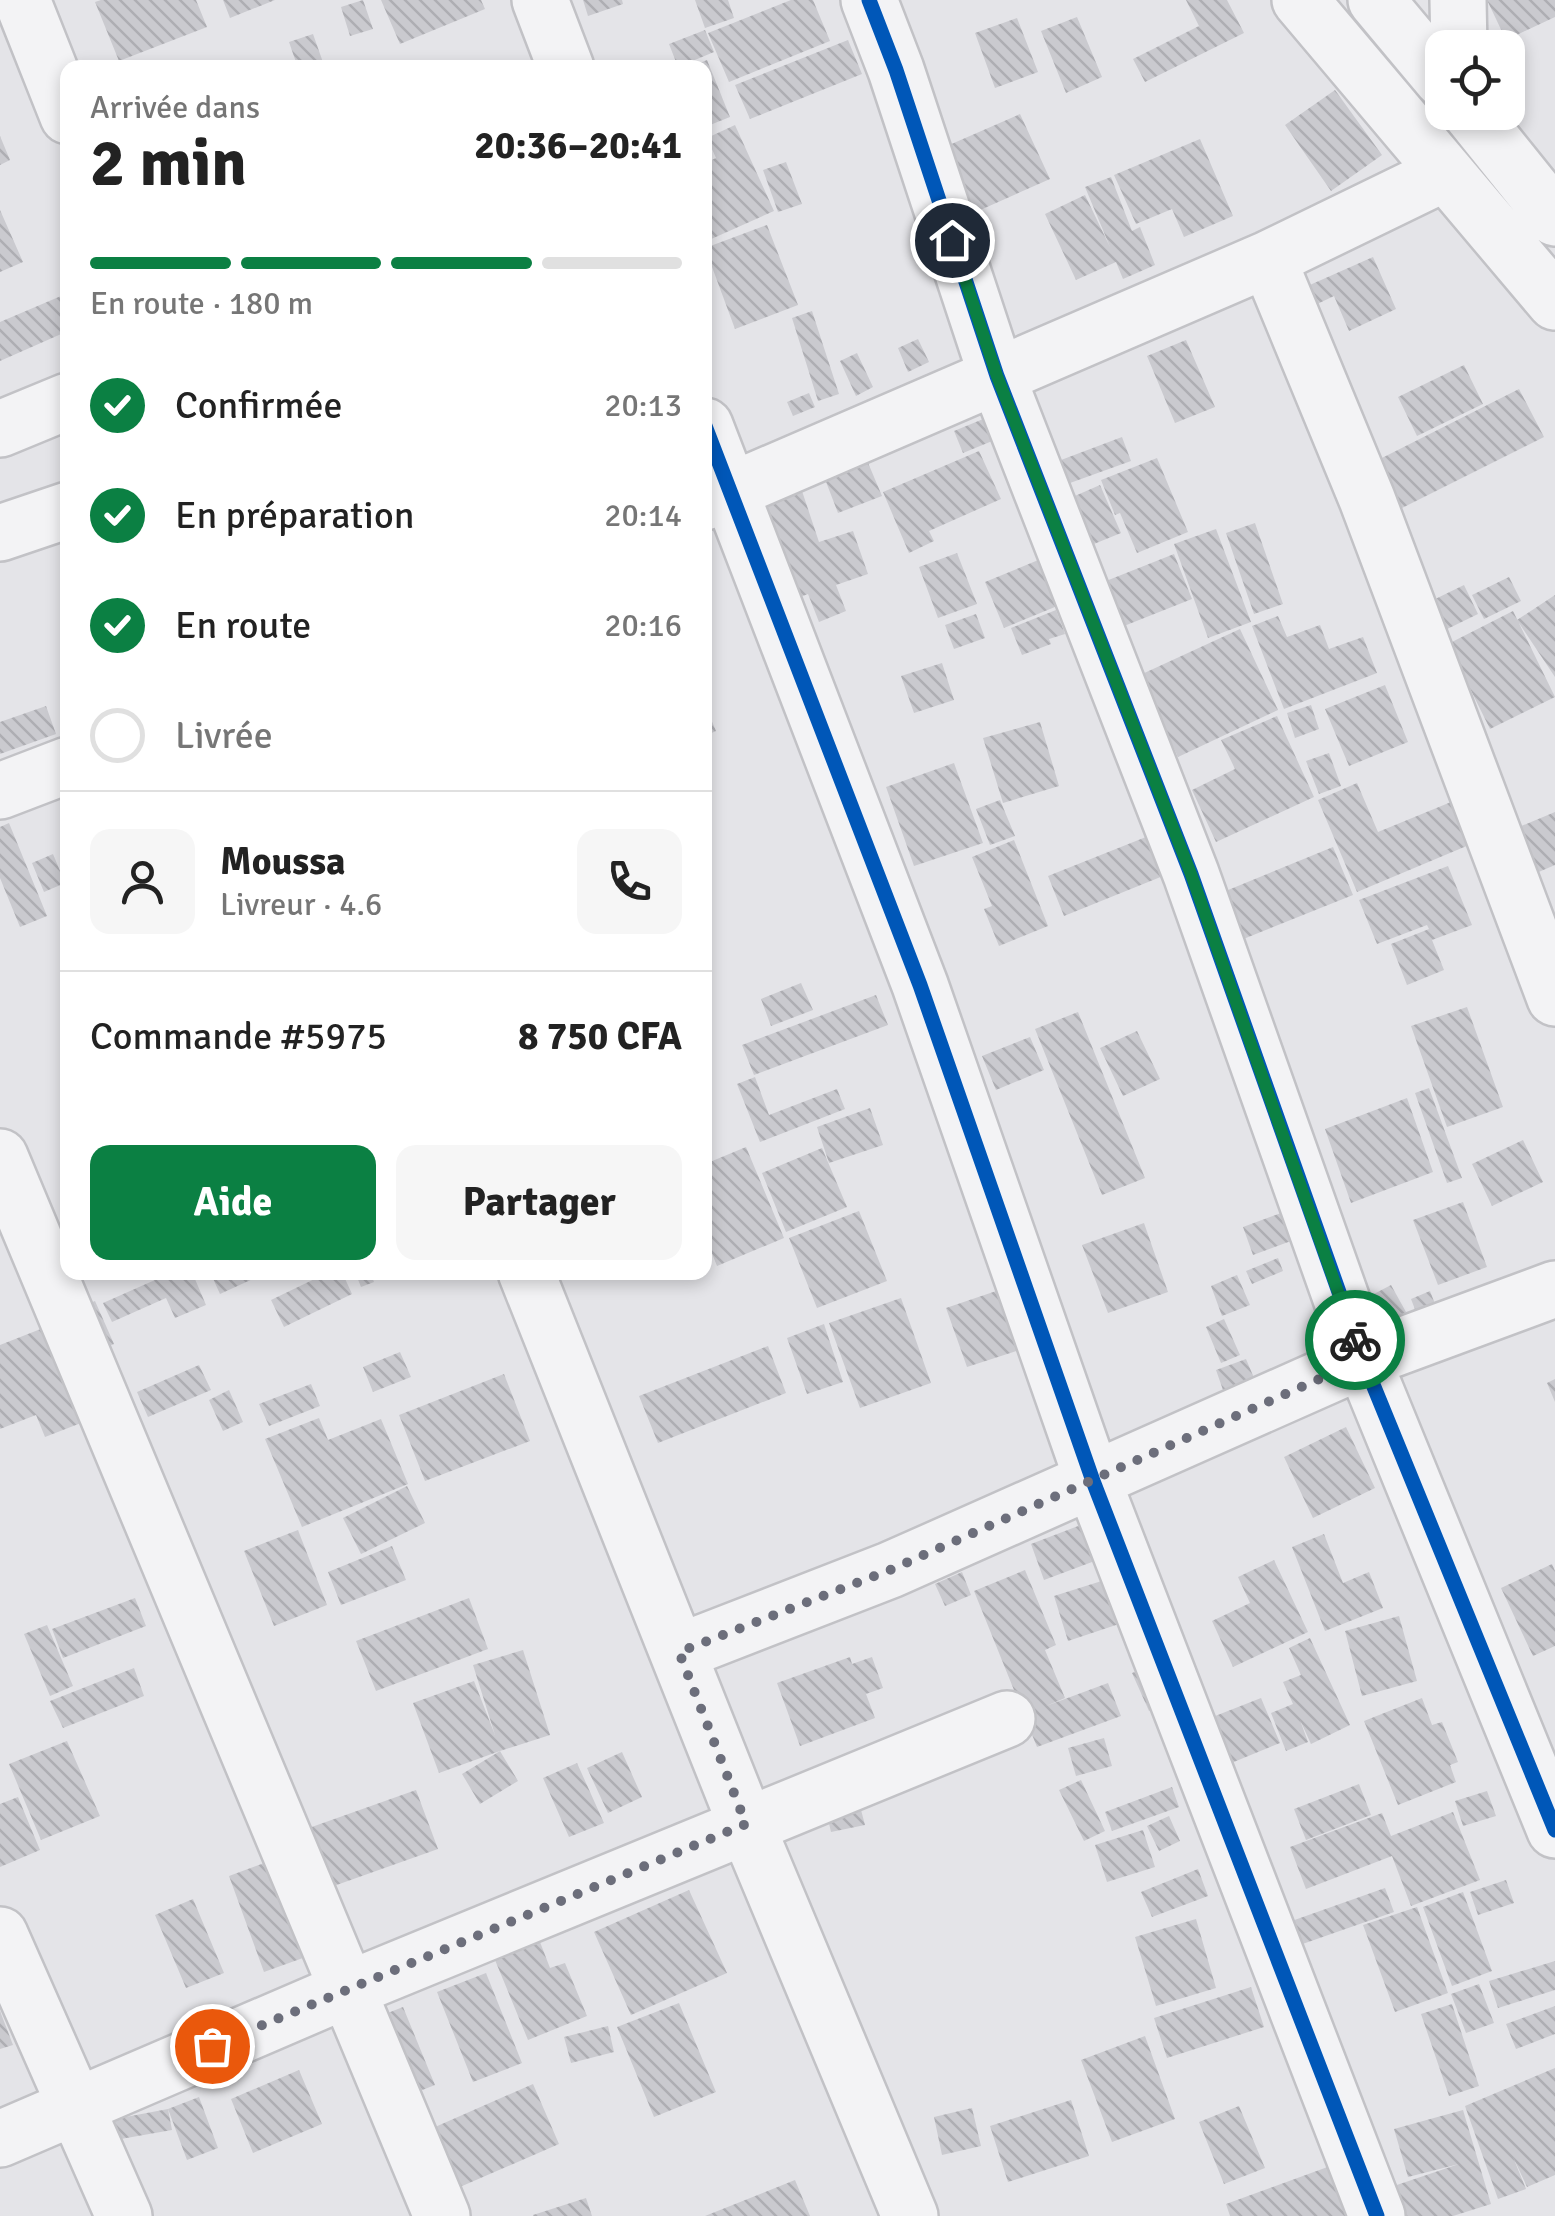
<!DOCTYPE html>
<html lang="fr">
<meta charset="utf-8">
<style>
body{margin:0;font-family:Signika,sans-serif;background:#f6f6f6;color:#222;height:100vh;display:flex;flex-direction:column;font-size:38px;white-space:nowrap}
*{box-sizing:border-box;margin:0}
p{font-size:32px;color:#767676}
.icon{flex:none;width:55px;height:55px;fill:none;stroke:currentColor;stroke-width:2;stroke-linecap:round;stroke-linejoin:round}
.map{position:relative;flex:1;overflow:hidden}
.sheet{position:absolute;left:60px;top:60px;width:652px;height:1220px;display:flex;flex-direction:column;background:#fff;border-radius:20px;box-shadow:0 5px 15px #0003}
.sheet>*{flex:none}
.buttons{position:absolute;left:1425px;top:30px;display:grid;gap:20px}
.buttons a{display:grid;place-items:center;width:100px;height:100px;border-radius:20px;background:#fff;box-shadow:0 5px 15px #0003;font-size:50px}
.pin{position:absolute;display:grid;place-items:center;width:85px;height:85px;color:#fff;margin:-42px;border:5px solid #fff;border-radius:50%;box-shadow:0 2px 10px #0007}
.courier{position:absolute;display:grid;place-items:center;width:100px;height:100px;margin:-50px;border:8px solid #0b8043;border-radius:50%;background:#fff;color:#222;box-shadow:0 2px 12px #0007}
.summary em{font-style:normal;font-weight:700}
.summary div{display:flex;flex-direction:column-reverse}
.summary{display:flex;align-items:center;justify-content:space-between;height:170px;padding:0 30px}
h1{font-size:65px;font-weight:700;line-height:75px}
.bar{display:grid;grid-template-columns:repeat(4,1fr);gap:15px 10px;align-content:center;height:120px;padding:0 30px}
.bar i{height:12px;border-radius:8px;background:#e0e0e0}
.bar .on{background:#0b8043}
.bar p{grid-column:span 4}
.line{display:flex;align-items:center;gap:25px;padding:0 30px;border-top:2px solid #e0e0e0}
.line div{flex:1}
.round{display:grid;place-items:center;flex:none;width:105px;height:105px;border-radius:20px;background:#f6f6f6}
ol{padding:0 30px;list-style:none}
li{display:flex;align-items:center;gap:30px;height:110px}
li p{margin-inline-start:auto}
li .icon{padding:10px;border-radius:50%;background:#0b8043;color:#fff;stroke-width:4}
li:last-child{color:#767676}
li i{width:55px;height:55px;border:5px solid #e0e0e0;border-radius:50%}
.primary-button{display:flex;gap:20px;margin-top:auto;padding:20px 30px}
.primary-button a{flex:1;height:115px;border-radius:20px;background:#0b8043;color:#fff;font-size:40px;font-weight:700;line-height:115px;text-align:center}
.primary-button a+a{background:#f6f6f6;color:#222}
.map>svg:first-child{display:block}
</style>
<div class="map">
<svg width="1555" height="2216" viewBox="0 0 1555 2216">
<defs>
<pattern id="building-back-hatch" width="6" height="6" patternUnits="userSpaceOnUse" patternTransform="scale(2.5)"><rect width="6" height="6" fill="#cacacf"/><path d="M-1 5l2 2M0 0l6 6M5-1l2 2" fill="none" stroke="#aeaeb3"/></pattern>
</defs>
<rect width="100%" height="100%" fill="#e4e4e8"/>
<path fill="url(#building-back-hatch)" d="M101,0H196L207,27L119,61L95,2Z
M223,0H275L230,18Z
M363,0L373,29L350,36L341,7Z
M381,0H481L485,9L400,44Z
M583,0H622L623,4L588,16Z
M695,0H728L734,18L705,28Z
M791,0H813L830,41L729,82L708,33Z
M1186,0H1227L1244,33L1145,82L1133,59L1199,26Z
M1487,0H1555V17L1506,40Z
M1077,17L1102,77L1066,93L1041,31Z
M1017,18L1038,72L995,88L975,33Z
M705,30L714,52L678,67L669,44Z
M313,34L325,68H298L289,42Z
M848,40L862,74L750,119L735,85Z
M707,60L730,117L705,127V68L690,67Z
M1335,90L1382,155L1331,191L1285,125Z
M1020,114L1050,179L969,215L940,149Z
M735,125L774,211L709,240L705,231V163L716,158L707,138Z
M0,136L10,160L0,165Z
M1200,139L1233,216L1184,237L1172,209L1136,224L1114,175Z
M786,162L802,204L778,212L763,170Z
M1111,177L1132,231L1140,227L1155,265L1123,279L1116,262L1076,280L1045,214L1085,195L1110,247L1085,187Z
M0,210L23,262L0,272Z
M767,225L798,305L735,329L705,248Z
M1373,257L1396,309L1349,331L1334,296L1311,307L1303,288Z
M61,296L68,311V331L0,361V322Z
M812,311L839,394L818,401L792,318Z
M918,339L929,362L908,372L898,348Z
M1186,340L1215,407L1175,423L1147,356Z
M857,353L873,387L856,396L840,361Z
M1464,365L1483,404L1417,436L1398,397Z
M1519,389L1544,437L1394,512L1370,464Z
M809,393L815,407L793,416L787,402Z
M993,415L1002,437L963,453L954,431Z
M1122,437L1131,461L1070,483L1061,460Z
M979,451L1001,499L929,531L934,541L909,553L883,492Z
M866,458L882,496L838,513L823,474Z
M1157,458L1188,532L1137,553L1120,513L1115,515L1101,480Z
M1100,485L1121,533L1089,546L1068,499Z
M802,491L819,542L853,531L868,574L836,585L846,611L819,622L808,594L784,603L751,508Z
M1255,523L1283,604L1254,614L1226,533Z
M1216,529L1251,622L1208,638L1174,544Z
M957,553L977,604L938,618L919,567Z
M1174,554L1192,599L1124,626L1106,581Z
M1048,556L1067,602L1004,628L985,582Z
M1509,577L1521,601L1484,619L1472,595Z
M1464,585L1478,614L1439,633L1425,604Z
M1555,595V677L1517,620Z
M1056,610L1065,634L1049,639L1051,644L1022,655L1011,628Z
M1513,611L1555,697L1490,729L1448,644Z
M976,614L985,638L954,649L945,625Z
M1278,616L1287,637L1320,625L1329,649L1363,637L1377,673L1284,709L1252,626Z
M1240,629L1278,710L1178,757L1140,675Z
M942,663L954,700L914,713L901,676Z
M1385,685L1408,742L1349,766L1325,709Z
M705,705L716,731L705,736Z
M1311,705L1319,729L1295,738L1287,713Z
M46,706L56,734L0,754V722Z
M1277,716L1314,797L1216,842L1192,790L1235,769L1221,740Z
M1040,722L1059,786L1003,803L983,738Z
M1329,753L1341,786L1319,794L1306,761Z
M954,763L983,843L914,866L886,787Z
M1357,783L1378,832L1451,802L1469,845L1357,892L1318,800Z
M1000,800L1015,836L990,845L976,809Z
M1555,812V865L1527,877L1507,832Z
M9,823L47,916L20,927L0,878V827Z
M1151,835L1168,874L1064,916L1048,876Z
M1014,840L1048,926L999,946L984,909L992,906L972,857Z
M1333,847L1353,895L1236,942L1216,895Z
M53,854L65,883L44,892L32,863Z
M1448,866L1472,925L1432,940L1444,970L1407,985L1391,944L1429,929L1427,925L1377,944L1359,900Z
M801,983L813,1010L771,1026L761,999Z
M876,995L888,1025L754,1075L742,1045Z
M1467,1007L1503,1107L1447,1127L1411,1026Z
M1078,1012L1145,1178L1102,1195L1035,1029Z
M1137,1031L1160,1079L1123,1096L1100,1048Z
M1030,1037L1044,1070L996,1090L982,1056Z
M755,1077L769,1115L837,1089L845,1109L760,1142L737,1084Z
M1429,1088L1462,1178L1447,1183L1415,1093Z
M1407,1098L1433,1172L1351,1203L1325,1129Z
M870,1108L883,1145L829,1163L817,1127Z
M1523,1140L1543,1182L1492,1206L1472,1164Z
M746,1147L784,1238L717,1266L705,1236V1164Z
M822,1148L847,1207L786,1232L762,1173Z
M1463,1202L1487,1267L1438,1285L1413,1220Z
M859,1211L887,1281L817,1308L789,1238Z
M1281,1213L1291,1241L1253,1255L1243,1227Z
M1144,1223L1168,1292L1108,1313L1082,1245Z
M1278,1258L1283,1271L1252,1284L1246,1271Z
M173,1272H192L206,1305L175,1318L166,1298L112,1322L103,1303Z
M210,1272H268L220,1294Z
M329,1272H342L352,1294L284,1327L271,1300Z
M355,1272H370L374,1282L361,1287Z
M1237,1275L1250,1305L1222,1316L1211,1286Z
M1391,1285L1406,1312L1388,1323L1372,1295Z
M1008,1287L1029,1347L967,1367L946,1308Z
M1430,1291L1435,1304L1416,1312L1411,1299Z
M901,1298L931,1383L860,1408L829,1323Z
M95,1301L114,1344L90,1354L73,1310Z
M1224,1319L1240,1355L1221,1363L1206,1327Z
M61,1321L99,1416L45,1437L36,1415L0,1429V1345Z
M824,1324L843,1382L807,1394L787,1338Z
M768,1346L786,1393L658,1443L639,1396Z
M400,1352L411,1377L373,1392L363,1367Z
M1246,1359L1254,1378L1223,1390L1216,1370Z
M199,1365L211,1390L148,1417L137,1392Z
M504,1374L530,1441L425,1481L399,1415Z
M1555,1379V1402L1547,1383Z
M311,1384L320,1406L269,1426L259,1404Z
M229,1390L243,1422L223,1431L209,1400Z
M319,1418L328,1440L381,1419L408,1484L302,1527L265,1439Z
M1346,1427L1375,1488L1313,1518L1284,1457Z
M407,1486L425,1523L361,1554L343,1518Z
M1086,1523L1100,1559L1044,1580L1031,1544Z
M298,1530L327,1605L274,1626L244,1551Z
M1324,1534L1343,1583L1369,1572L1383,1608L1325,1631L1292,1547Z
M392,1546L406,1580L341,1605L328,1572Z
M1274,1560L1308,1632L1233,1667L1212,1621L1250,1603L1238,1577Z
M1552,1564L1555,1571V1646L1533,1656L1501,1588Z
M1025,1570L1056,1645L1045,1650L1065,1698L1046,1706L1108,1683L1121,1716L1037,1747L974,1591Z
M962,1572L971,1595L945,1606L935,1584Z
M1108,1579L1122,1623L1068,1641L1054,1596Z
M135,1598L146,1626L63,1658L52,1629Z
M469,1598L488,1649L376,1691L356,1641Z
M1399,1616L1417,1681L1362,1696L1345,1631Z
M47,1625L73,1686L50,1696L24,1634Z
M1310,1638L1350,1725L1311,1744L1300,1720L1308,1742L1286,1751L1271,1713L1293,1704L1283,1682L1301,1675L1289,1648Z
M523,1650L550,1735L500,1751L518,1781L480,1804L462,1774L500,1751L439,1773L413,1703L474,1681L495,1735L473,1665Z
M850,1657L852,1664L872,1657L883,1688L866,1694L875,1718L800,1746L777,1683Z
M134,1668L144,1696L63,1728L50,1701Z
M1144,1668L1161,1705L1149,1711L1132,1673Z
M1261,1698L1280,1743L1224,1766L1205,1720Z
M1422,1698L1432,1725L1442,1722L1458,1762L1450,1765L1456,1782L1398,1805L1364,1721Z
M1104,1738L1112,1766L1076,1776L1068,1748Z
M67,1741L100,1816L41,1840L9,1764Z
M622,1752L642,1797L608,1813L587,1768Z
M577,1763L604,1823L569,1837L543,1778Z
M1081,1780L1105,1831L1084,1841L1059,1790Z
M1359,1784L1371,1815L1306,1840L1294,1809Z
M1172,1787L1179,1807L1112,1831L1105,1812Z
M416,1790L438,1849L314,1893L292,1834Z
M856,1791L865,1825L831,1832L823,1798Z
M1487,1791L1496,1816L1463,1826L1455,1801Z
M18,1797L40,1850L0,1867V1804Z
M1453,1812L1480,1880L1411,1906L1392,1856L1306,1889L1290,1847L1382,1813L1391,1836Z
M1169,1816L1180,1841L1159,1851L1147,1826Z
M1143,1830L1155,1867L1107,1882L1095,1845Z
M278,1858L314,1954L264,1972L229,1876Z
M1198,1869L1208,1896L1152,1917L1141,1892Z
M1506,1880L1514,1903L1478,1915L1470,1892Z
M1385,1888L1394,1912L1294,1947L1286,1923Z
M689,1890L727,1973L631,2015L594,1932Z
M1463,1892L1492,1971L1452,1986L1423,1907Z
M193,1899L224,1973L186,1988L155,1915Z
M1417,1907L1448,1993L1395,2012L1363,1925Z
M1196,1919L1216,1988L1156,2006L1135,1937Z
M540,1942L550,1968L565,1963L587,2016L528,2040L495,1960Z
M1555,1961V1990L1498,2008L1489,1981Z
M486,1973L522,2063L473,2082L437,1992Z
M1479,1984L1494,2023L1466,2033L1451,1994Z
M1251,1987L1264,2027L1167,2058L1154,2018Z
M679,2003L716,2092L654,2117L617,2027Z
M1452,2004L1479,2086L1449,2096L1421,2014Z
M1555,2006V2034L1516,2049L1506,2024Z
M403,2007L435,2085L402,2098L370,2020Z
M0,2011L13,2045L0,2049Z
M608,2026L614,2052L571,2063L564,2037Z
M1145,2036L1175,2119L1112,2142L1081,2060Z
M1555,2068V2175L1527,2187L1513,2157L1526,2189L1498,2199L1465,2106Z
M299,2070L322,2124L253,2153L231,2099Z
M533,2084L559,2144L453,2190L426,2131Z
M199,2097L218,2148L187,2160L168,2109L172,2130L98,2143L94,2123L168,2109Z
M1071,2100L1089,2156L1008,2182L990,2126Z
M1239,2106L1265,2168L1224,2184L1199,2122Z
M972,2108L981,2146L942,2155L934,2117Z
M1463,2110L1491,2204L1453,2216H1390L1382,2190L1459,2164L1408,2177L1394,2129Z
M1333,2165L1353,2216H1230L1226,2204Z
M795,2180L810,2216H705Z
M586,2198L592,2216H533V2215Z"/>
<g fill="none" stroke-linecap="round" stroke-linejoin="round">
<defs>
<path id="minor" d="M22,0L68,116
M540,0L566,68
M869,0L896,70L997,376L1191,874L1363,1360L1555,1830
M1300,0L1555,302
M1376,0L1442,79
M1458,0L1459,48
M1470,112L1555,218
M1268,259L1367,499L1555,998
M705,426L920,985L1093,1481L1377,2216
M0,429L68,401
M705,502L1268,259L1445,173
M0,533L68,510
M0,791L68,765
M0,1157L442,2216
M526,1272L746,1824L910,2216
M679,1652L890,1570L1363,1360L1555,1289
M0,1935L124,2216
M0,2139L349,1989L1007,1719"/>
</defs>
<use href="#minor" stroke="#c2c2c6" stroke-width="60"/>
<use href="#minor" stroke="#f3f3f5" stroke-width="55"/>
<defs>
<path id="cycleway" d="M869,0L896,70L997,376L1191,874L1363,1360L1555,1830
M705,426L920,985L1093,1481L1377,2216"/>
</defs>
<use href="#cycleway" stroke="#f2f3f7" stroke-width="21"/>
<use href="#cycleway" stroke="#0057b8" stroke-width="15"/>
</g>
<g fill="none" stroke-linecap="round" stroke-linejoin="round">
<path stroke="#6c6e7b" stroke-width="10" stroke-dasharray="0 18" d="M212,2046L746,1824L679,1652L890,1570L1362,1360L1355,1340"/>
<path stroke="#0b8043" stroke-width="12" d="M952,240L997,376L1191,874L1355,1340"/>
</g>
</svg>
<div class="buttons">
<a><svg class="icon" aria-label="locate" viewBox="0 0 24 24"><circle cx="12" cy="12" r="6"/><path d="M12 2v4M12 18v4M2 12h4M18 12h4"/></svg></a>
</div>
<div class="pin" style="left:212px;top:2046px;background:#ea580c"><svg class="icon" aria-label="bag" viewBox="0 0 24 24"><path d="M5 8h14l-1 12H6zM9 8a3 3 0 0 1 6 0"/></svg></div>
<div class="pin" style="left:952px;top:240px;background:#1f2937"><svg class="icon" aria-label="home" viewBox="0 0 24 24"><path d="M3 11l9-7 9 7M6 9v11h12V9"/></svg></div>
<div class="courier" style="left:1355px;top:1340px"><svg class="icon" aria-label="bike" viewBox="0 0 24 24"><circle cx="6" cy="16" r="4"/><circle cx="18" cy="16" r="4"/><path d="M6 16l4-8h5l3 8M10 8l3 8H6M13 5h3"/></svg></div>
<section class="sheet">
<div class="summary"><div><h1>2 min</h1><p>Arrivée dans</p></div><em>20:36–20:41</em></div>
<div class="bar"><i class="on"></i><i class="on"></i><i class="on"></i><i></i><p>En route · 180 m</p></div>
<ol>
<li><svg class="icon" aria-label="check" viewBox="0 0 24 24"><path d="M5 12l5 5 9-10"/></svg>Confirmée<p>20:13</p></li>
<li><svg class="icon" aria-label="check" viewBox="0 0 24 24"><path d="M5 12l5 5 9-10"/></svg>En préparation<p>20:14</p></li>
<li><svg class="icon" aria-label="check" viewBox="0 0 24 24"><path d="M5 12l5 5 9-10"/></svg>En route<p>20:16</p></li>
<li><i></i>Livrée</li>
</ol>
<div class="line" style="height:180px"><a class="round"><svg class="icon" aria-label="person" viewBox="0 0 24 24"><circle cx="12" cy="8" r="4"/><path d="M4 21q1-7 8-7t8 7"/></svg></a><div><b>Moussa</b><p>Livreur · 4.6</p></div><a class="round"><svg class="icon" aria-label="phone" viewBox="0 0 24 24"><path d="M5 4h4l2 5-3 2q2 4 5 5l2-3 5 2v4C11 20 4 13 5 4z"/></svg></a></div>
<div class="line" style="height:130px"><div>Commande #5975</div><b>8 750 CFA</b></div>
<div class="primary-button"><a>Aide</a><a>Partager</a></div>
</section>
</div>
